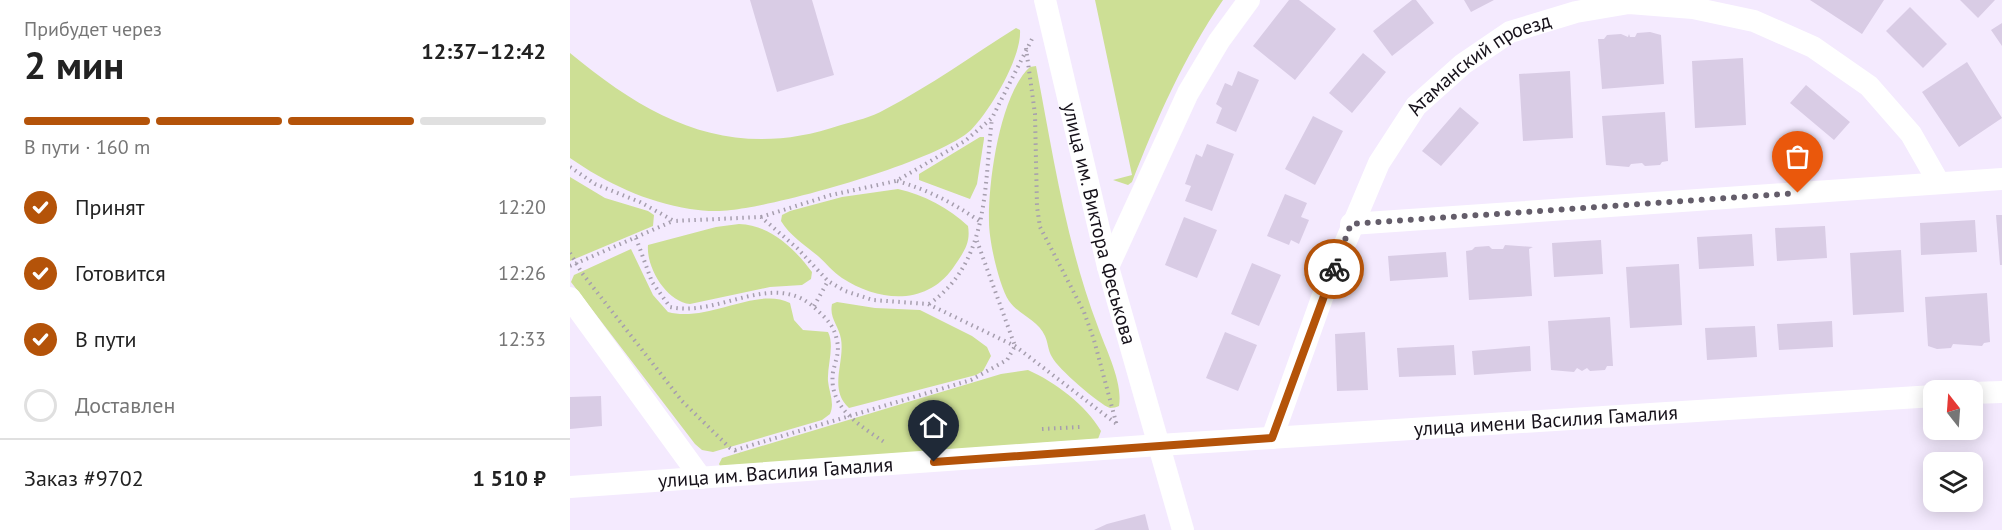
<!DOCTYPE html>
<html lang="ru">
<meta charset="utf-8">
<style>
body{margin:0;font-family:"PT Sans",sans-serif;background:#f2f2f2;color:#222;height:100vh;display:flex;flex-direction:column;font-size:22px;white-space:nowrap}
*{box-sizing:border-box;margin:0}
p{font-size:20px;color:#767676}
.icon{flex:none;width:33px;height:33px;fill:none;stroke:currentColor;stroke-width:2;stroke-linecap:round;stroke-linejoin:round}
.map{position:relative;flex:1;overflow:hidden}
.panel{display:flex;flex-direction:column;background:#fff;width:570px}
.panel>*{flex:none}
.needle{width:39px;rotate:343deg}
.tools{position:absolute;left:1353px;top:380px;display:grid;gap:12px}
.tools a{display:grid;place-items:center;width:60px;height:60px;border-radius:12px;background:#fff;box-shadow:0 3px 15px #0003;font-size:30px}
.pin{position:absolute;display:grid;place-items:center;width:51px;height:51px;color:#fff;margin:-62px -26px;border-radius:50% 50% 50% 0;rotate:-45deg;box-shadow:0 0 6px #0007}
.pin .icon{rotate:45deg}
.courier{position:absolute;display:grid;place-items:center;width:60px;height:60px;margin:-30px;border:4px solid #b45309;border-radius:50%;background:#fff;color:#222;box-shadow:0 2px 8px #0007}
.overview em{font-style:normal;font-weight:700}
.overview div{display:flex;flex-direction:column-reverse}
.overview{display:flex;align-items:center;justify-content:space-between;height:102px;padding:0 24px}
h1{font-size:39px;font-weight:700;line-height:45px}
.bar{display:grid;grid-template-columns:repeat(4,1fr);gap:9px 6px;align-content:center;height:72px;padding:0 24px}
.bar i{height:8px;border-radius:4px;background:#e0e0e0}
.bar .selected{background:#b45309}
.bar p{grid-column:span 4}
.line{display:flex;align-items:center;gap:15px;padding:0 24px;border-top:2px solid #e0e0e0}
.line div{flex:1}
ol{padding:0 24px;list-style:none}
li{display:flex;align-items:center;gap:18px;height:66px}
li p{margin-inline-start:auto}
li .icon{padding:6px;border-radius:50%;background:#b45309;color:#fff;stroke-width:4}
li:last-child{color:#767676}
li i{width:33px;height:33px;border:3px solid #e0e0e0;border-radius:50%}
main{display:flex;flex:1;min-height:0}
.map>svg:first-child{display:block}
</style>
<main>
<section class="panel">
<div class="overview"><div><h1>2 мин</h1><p>Прибудет через</p></div><em>12:37–12:42</em></div>
<div class="bar"><i class="selected"></i><i class="selected"></i><i class="selected"></i><i></i><p>В пути · 160 m</p></div>
<ol>
<li><svg class="icon" aria-label="check" viewBox="0 0 24 24"><path d="M5 12l5 5 9-10"/></svg>Принят<p>12:20</p></li>
<li><svg class="icon" aria-label="check" viewBox="0 0 24 24"><path d="M5 12l5 5 9-10"/></svg>Готовится<p>12:26</p></li>
<li><svg class="icon" aria-label="check" viewBox="0 0 24 24"><path d="M5 12l5 5 9-10"/></svg>В пути<p>12:33</p></li>
<li><i></i>Доставлен</li>
</ol>
<div class="line" style="height:78px"><div>Заказ #9702</div><b>1 510 ₽</b></div>
</section>
<div class="map">
<svg width="1432" height="530" viewBox="0 0 1432 530">
<rect width="100%" height="100%" fill="#f4eafe"/>
<path fill="#cddf95" d="M525,0H653C614,57 587,118 562,182L558,185L543,180L562,175Z
M446,28L450,30C452,57 420,111 401,130C366,162 211,205 161,210C148,212 133,211 120,209C76,202 36,183 0,158V53C83,122 163,162 271,125C285,121 302,117 314,110C360,86 403,55 446,28Z
M466,66C483,154 496,243 528,327C536,350 553,382 549,406C547,407 543,408 540,408C530,405 487,368 482,357C478,351 478,342 475,336C468,320 449,315 439,301C429,286 419,241 419,222C418,182 430,94 460,67Z
M410,137H414V139L407,184L400,199L349,180V174Z
M0,177L35,198L78,211L84,215L83,226L0,261Z
M328,189C354,195 379,208 398,226C401,244 393,253 383,268C356,306 309,302 272,278C263,272 256,263 248,256C236,246 219,235 211,221L212,215L220,211L272,197Z
M169,224C200,225 224,248 242,272L241,279L232,285L200,287L120,304C97,302 76,268 78,245L146,227Z
M61,249L83,295L98,312C137,323 187,286 220,303L224,320L233,330L258,332C265,346 257,365 258,381C259,392 265,403 260,414L252,420L143,452L132,450L125,444L1,282L4,275Z
M267,302L305,308L350,310L402,336L417,347L421,356L413,371L406,375L279,408C258,389 275,363 271,339C269,326 259,318 262,304Z
M458,370C485,382 516,405 531,431L528,439L150,466L149,464L152,458L431,374Z"/>
<path fill="#d9cce5" d="M180,0H242L264,75L207,92Z
M719,0H729L766,29L725,80L683,46Z
M842,0H846L864,23L822,56L803,31Z
M894,0H924L901,12Z
M1240,0H1314L1292,34Z
M1390,0H1425L1408,18Z
M1340,7L1377,44L1353,68L1316,31Z
M1432,23V46L1421,30Z
M1080,32L1091,35L1094,84L1032,89L1028,39H1034L1037,35L1051,34L1058,37L1059,34L1060,37H1065L1067,33Z
M793,53L816,72L782,113L759,93Z
M1173,58L1176,125L1125,128L1122,61Z
M1397,62L1432,118L1389,147L1352,92Z
M668,71L689,80L666,132L646,123L652,108L646,104L655,83L662,86Z
M1000,71L1003,138L953,141L949,74Z
M1236,85L1280,122L1264,140L1220,103Z
M890,107L909,123L871,166L852,151Z
M1095,112L1098,161L1092,162L1090,165L1075,166L1072,163L1061,164L1059,167L1036,165L1032,116Z
M743,116L773,131L745,185L715,169Z
M637,144L664,154L642,211L615,201L621,186L615,184L626,154L632,157Z
M715,194L737,203L731,217L739,220L729,244L721,240L719,245L697,236Z
M1426,215H1432V265H1430Z
M614,217L647,230L627,278L595,265Z
M1405,220L1407,252L1351,255L1350,223Z
M1255,226L1257,258L1207,261L1205,228Z
M1182,234L1184,266L1129,269L1127,237Z
M1031,240L1033,274L984,277L982,243Z
M935,245L963,247L959,249L962,296L899,300L896,251L902,250L905,247L919,246L922,249H933Z
M1331,250L1334,312L1283,315L1280,253Z
M876,252L878,277L820,281L818,256Z
M682,263L711,275L689,326L661,314Z
M1109,264L1112,325L1060,328L1056,267Z
M1417,293L1420,342L1414,343L1412,346L1383,344L1381,348L1367,349L1358,346L1355,297Z
M1040,317L1043,366H1037L1035,370L1020,371L1017,368L1012,371L1007,368L1004,372L981,370L978,321Z
M1262,321L1263,347L1209,350L1207,324Z
M1185,326L1187,357L1137,360L1135,328Z
M655,332L687,345L668,391L636,378Z
M795,332L798,390L767,391L765,334Z
M884,345L886,375L829,377L827,348Z
M960,346L961,371L904,375L902,351Z
M31,396L32,426L0,429V397Z
M575,514L579,530H524L537,524Z"/>
<g fill="none" stroke-linecap="round" stroke-linejoin="round">
<path stroke="#a69eae" stroke-width="4" stroke-dasharray="1.5 4.5" stroke-linecap="butt" d="M456,48L465,114L467,207L470,227L514,312L524,340L547,426
M0,167L25,184L70,202L104,221L191,217L227,248L258,281L275,291L303,300L358,304L445,346L548,425
M327,181C359,190 383,203 411,222
M191,217L261,195L326,181L395,141L422,118L462,39
M66,238L82,282L100,307C150,318 206,267 248,311C258,320 265,328 267,341C270,352 265,362 263,372C258,408 290,425 314,442
M0,253L12,273L112,401L160,448L170,453
M0,266L103,221
M359,304C420,262 414,185 422,118
M244,306L258,281
M472,429L510,427
M165,450L401,380L437,360L445,346L407,241"/>
<g stroke="#fff" stroke-width="22">
<path id="s1" d="M475,0L538,267L613,530"/>
<path d="M781,224L1432,179"/>
<path d="M538,267L618,93L649,41L679,0"/>
<path d="M0,298L131,478"/>
<path d="M1402,393L1432,392"/>
<path id="s2" d="M702,438L752,298L809,163L846,106L893,64L940,32L1006,12L1059,3L1123,8L1184,21L1243,47L1299,86L1341,134L1369,183"/>
<path id="s3" d="M0,487L589,445L1364,396"/>
</g>
</g>
<g fill="none" stroke-linecap="round" stroke-linejoin="round">
<path stroke="#645d6a" stroke-width="6" stroke-dasharray="0 10.8" d="M764,269L781,224L1228,193"/>
<path stroke="#b45309" stroke-width="8" d="M364,462L702,438L764,269"/>
</g>
<g text-anchor="middle" stroke-width="6" stroke-linejoin="round" paint-order="stroke">
<g font-size="20" fill="#16111a" stroke="#fff">
<text dy="7" stroke="none"><textPath href="#s2" startOffset="440">Атаманский проезд</textPath></text>
<text dy="7" stroke="none"><textPath href="#s1" startOffset="230">улица им. Виктора Феськова</textPath></text>
<text dy="7" stroke="none"><textPath href="#s3" startOffset="978">улица имени Василия Гамалия</textPath></text>
<text dy="7" stroke="none"><textPath href="#s3" startOffset="206">улица им. Василия Гамалия</textPath></text>
</g>
</g>
</svg>
<div class="tools">
<a><svg class="needle" viewBox="-14 -14 28 28"><path d="M0-13l5 13h-10z" fill="#e53935"/><path d="M0 13l5-13h-10z" fill="#767676"/></svg></a>
<a><svg class="icon" aria-label="layers" viewBox="0 0 24 24"><path d="M12 4l9 5-9 5-9-5zM3 14l9 5 9-5"/></svg></a>
</div>
<div class="pin" style="left:1228px;top:193px;background:#ea580c"><svg class="icon" aria-label="bag" viewBox="0 0 24 24"><path d="M5 8h14l-1 12H6zM9 8a3 3 0 0 1 6 0"/></svg></div>
<div class="pin" style="left:364px;top:462px;background:#1f2937"><svg class="icon" aria-label="home" viewBox="0 0 24 24"><path d="M3 11l9-7 9 7M6 9v11h12V9"/></svg></div>
<div class="courier" style="left:764px;top:269px"><svg class="icon" aria-label="bike" viewBox="0 0 24 24"><circle cx="6" cy="16" r="4"/><circle cx="18" cy="16" r="4"/><path d="M6 16l4-8h5l3 8M10 8l3 8H6M13 5h3"/></svg></div>
</div>
</main>
